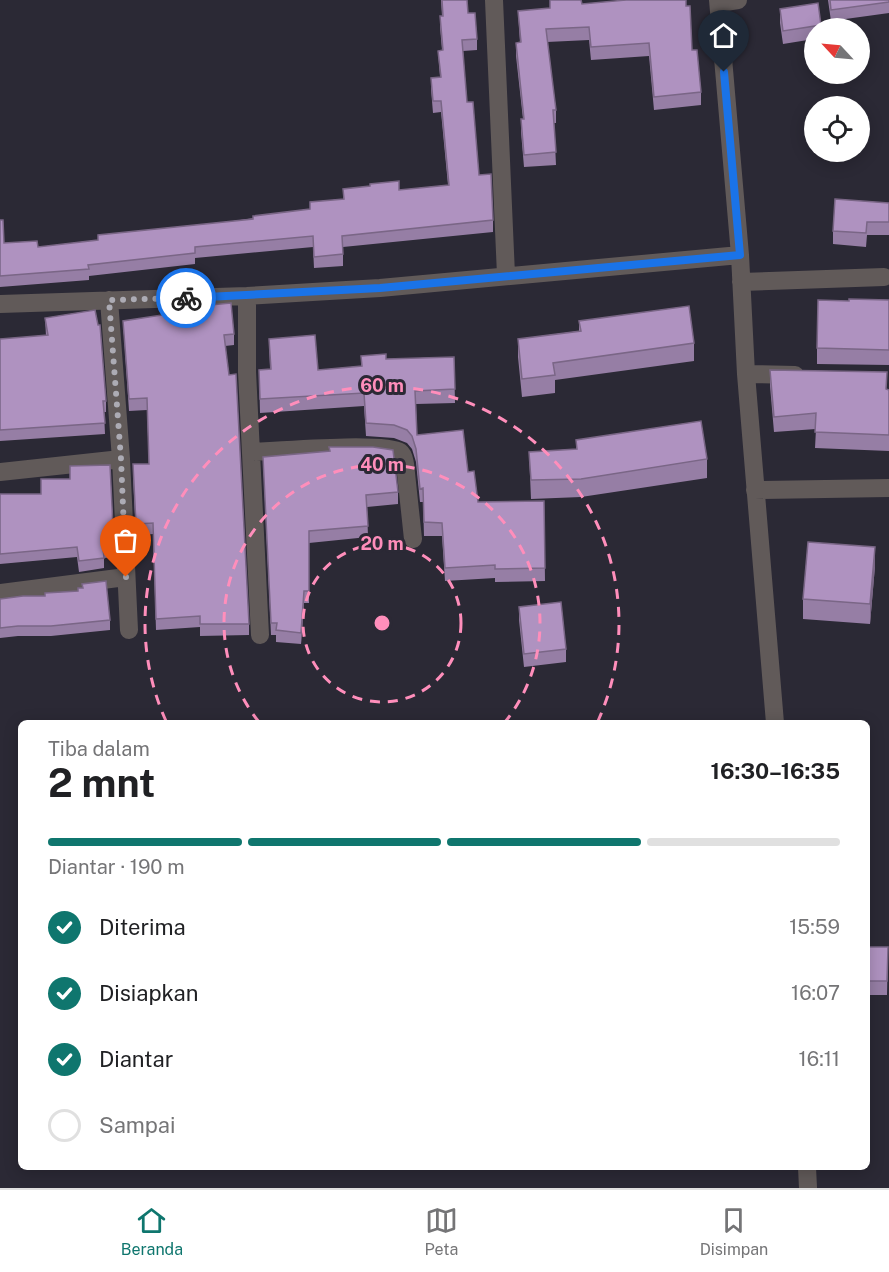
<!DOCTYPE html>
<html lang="id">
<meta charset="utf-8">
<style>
body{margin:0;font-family:"Public Sans",sans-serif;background:#f6f6f6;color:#202124;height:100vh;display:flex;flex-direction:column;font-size:22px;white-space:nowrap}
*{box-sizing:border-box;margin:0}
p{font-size:20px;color:#757577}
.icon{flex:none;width:33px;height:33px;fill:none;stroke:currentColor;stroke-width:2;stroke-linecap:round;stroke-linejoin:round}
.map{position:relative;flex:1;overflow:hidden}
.drawer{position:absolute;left:18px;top:720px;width:852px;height:450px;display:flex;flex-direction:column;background:#fff;border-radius:9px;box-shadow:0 3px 15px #0003}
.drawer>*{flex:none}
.needle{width:39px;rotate:296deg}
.controls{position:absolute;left:804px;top:18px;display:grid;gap:12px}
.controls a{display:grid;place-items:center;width:66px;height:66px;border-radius:50%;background:#fff;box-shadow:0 3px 15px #0003;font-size:30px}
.pin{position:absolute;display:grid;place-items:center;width:51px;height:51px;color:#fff;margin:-62px -26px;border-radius:50% 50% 50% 0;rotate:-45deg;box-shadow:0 0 6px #0007}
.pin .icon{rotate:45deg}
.courier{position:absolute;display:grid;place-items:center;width:60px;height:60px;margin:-30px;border:4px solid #1a73e8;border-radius:50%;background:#fff;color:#222;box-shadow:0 2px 8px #0007}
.headline em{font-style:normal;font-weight:700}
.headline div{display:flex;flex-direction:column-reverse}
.headline{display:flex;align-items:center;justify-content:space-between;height:102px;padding:0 30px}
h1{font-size:39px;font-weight:700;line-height:45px}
.bar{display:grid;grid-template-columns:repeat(4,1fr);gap:9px 6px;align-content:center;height:72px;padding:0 30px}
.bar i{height:8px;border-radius:4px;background:#e0e0e0}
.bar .active{background:#0f766e}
.bar p{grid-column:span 4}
ol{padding:0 30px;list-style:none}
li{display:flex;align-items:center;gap:18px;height:66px}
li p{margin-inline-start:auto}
li .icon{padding:6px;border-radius:50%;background:#0f766e;color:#fff;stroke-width:4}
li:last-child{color:#757577}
li i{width:33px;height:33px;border:3px solid #e0e0e0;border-radius:50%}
.menu{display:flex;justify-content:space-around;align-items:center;height:84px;border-top:2px solid #e0e0e0;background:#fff;font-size:16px;color:#757577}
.menu a{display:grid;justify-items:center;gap:3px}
.menu .active{color:#0f766e}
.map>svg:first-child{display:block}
</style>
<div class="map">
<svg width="889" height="1188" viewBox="0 0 889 1188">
<rect width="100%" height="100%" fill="#2b2935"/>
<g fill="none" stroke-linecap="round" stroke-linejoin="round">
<path stroke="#615a59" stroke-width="18" d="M494,0L506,275
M718,0L740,255L746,374L775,723
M719,3L738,0
M741,282L884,277
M247,296V372L260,635
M109,300L121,459L129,630
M0,304L247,296L380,288L740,255
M746,374L795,375
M251,452C275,451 385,442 400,452C404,455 404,459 405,464L413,539
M0,472L121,459
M755,490L889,488
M0,593L126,577
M807,1167L808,1188"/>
</g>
<path fill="#967ea5" d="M441,0H467L468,13L477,39V50L463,51L467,102L479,175L493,220V232L343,247V266L314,268L313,247L195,258V264L89,276V280L0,287V220L4,243L38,247L98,240L310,210V202L343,199V189L399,190L448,185L441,112L433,113L431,89V78L440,77L438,51L442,50L440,27V16H442Z
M550,0L582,4L686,6L692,50L701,92V105L654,110L649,56L591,60L589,40L547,42L556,110V123H554L556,165L524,167L521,132V119H523L516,56V43H520L518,11L550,8Z
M828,0H889V13L831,21Z
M780,9L821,25V28H814V39L783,44L780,23Z
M889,203V235H867L866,247L833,244V231Z
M889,300V365L817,364V348L849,301Z
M45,318L106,401V412H104L105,434L0,441V339L46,336Z
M123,321L234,334V345L225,346L249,624V635L200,636V627L156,630L153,534L136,536L133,475V464H149L147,410L129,411Z
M579,321L694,343V361L555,380V393L522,397L518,357V339L579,331Z
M269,339L318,370L361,366V356L386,359L454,357L455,403L416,404L417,435L468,472L478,502L544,501L545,581L495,582V578L445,581L442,536H424L423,502H420L416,462L412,449L407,443L394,438L366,436L364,406L260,413L259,370L270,369Z
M770,370L889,390V451L815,448L816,429L774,432L770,386Z
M576,440L707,459V478L581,497L531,499L529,452L576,449Z
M263,457L398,492V504L367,507L368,537L309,543V603H304L301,644L276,642V635H271Z
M0,494H41L113,527V538H111L113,557L104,558V568L79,572L77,557L0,564Z
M875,566L870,624L803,619V599Z
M82,584L110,620V630L51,636H18L0,638V599L45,596L78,591L82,588Z
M519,607L566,649V662L524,667L519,620Z
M867,947H888L887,995H867Z"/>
<path fill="#7a6686" d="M875,547V566L870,624V604Z
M304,591V603L301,644V633Z"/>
<path fill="#af92c0" stroke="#7a6686" stroke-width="1.5" d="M442,0H467L468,13H475L477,39L462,40L467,102H473L479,175L491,174L493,220L342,236L343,254L314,257L313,236L195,247V253L88,265L89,269L0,276V220H3L4,243L37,241L38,247L98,240V235L253,219V216L310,209V202L344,199L343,189L370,186V184L399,181V190L449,185L441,101H433L431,78L441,77L438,51L443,50L440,16H443Z
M550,0H581L582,4L626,0H686V6H690L692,50H697L701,92L654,97L649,43L591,47L589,27L546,29L556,110H553L556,152L524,155L521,119H524L516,43L521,42L518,11L550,8Z
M830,0H889V2L831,10Z
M818,3L821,25L783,31L780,9Z
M835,199L889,203V222H867L866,233L833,231Z
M849,299L889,300V350L817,348L818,300L849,301Z
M231,303L234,334L224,335L229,375L236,374L249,624H200V616L156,619L153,523L136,524L133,464H149L147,398L129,399L123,321L169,314L168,309Z
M689,306L694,343L553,363L555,375L522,379L518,339L581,331L579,321Z
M95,310L98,325H100L106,401H103L105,423L0,430V339L48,335L45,318Z
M315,335L318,370L362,366L361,356L386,354V359L454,357L455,389L415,391L417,435L463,430L468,472L474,471L478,502L544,501L545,568L495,569V565L445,568L442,523L424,522L423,488L420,489L416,449L412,436L407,430L394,425L366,423L364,393L260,399L259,370L271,369L269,339Z
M770,370L887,372L886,389L889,390V435L815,432L816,413L774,417Z
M701,421L707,459L581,479L531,480L529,452L577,449L576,440Z
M329,447H373L393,450L398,492L366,495L368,526L309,531V591H304L301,633L276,630L277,623H271L263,457L330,451Z
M110,465L113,527L110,528L113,547L103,548L104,558L79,561L77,547L0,554V494H41V479H70V466Z
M808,542L875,547L870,604L803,599Z
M106,581L110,620L51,626H18L0,628V599L23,596H45V593L78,591V588H83L82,584Z
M561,602L566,649L524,654L519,607Z
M867,947H888L887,981H867Z"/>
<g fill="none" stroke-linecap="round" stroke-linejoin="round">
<path stroke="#acabb4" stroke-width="6" stroke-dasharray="0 10.8" d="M126,577L121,459L109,300L186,298"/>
<path stroke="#1a73e8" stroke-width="8" d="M186,298L380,288L740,255L724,72"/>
</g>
<g fill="none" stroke="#ff8ebb" stroke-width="3" stroke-dasharray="10 8">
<circle cx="382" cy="623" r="79"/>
<path d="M259 722A158 158 0 1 1 505 722"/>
<path d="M166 721A237 237 0 1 1 598 721"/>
</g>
<circle cx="382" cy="623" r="9" fill="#ff8ebb" stroke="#2b2935" stroke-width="3"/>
<g font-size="18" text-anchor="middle" font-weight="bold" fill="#ff8ebb" stroke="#2b2935" stroke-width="6" stroke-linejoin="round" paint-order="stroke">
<text x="382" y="392">60 m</text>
<text x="382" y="471">40 m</text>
<text x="382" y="550">20 m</text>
</g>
</svg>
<div class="controls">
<a><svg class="needle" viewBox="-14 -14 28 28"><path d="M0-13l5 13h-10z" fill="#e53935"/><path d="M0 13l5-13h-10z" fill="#757577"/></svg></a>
<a><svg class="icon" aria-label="locate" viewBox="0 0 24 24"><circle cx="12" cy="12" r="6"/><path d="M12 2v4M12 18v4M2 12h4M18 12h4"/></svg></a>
</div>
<div class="pin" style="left:126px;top:577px;background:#ea580c"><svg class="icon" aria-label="bag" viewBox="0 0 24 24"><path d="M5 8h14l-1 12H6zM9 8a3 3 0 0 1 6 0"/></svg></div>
<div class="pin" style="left:724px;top:72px;background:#1f2937"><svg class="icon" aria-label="home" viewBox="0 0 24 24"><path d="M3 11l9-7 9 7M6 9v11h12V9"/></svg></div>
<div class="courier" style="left:186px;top:298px"><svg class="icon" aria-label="bike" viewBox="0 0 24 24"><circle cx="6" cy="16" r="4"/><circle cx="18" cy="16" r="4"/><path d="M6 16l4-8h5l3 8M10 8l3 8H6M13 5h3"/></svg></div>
<section class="drawer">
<div class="headline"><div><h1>2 mnt</h1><p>Tiba dalam</p></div><em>16:30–16:35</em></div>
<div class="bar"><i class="active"></i><i class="active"></i><i class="active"></i><i></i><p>Diantar · 190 m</p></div>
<ol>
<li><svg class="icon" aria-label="check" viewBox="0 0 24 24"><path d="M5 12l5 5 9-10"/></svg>Diterima<p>15:59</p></li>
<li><svg class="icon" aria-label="check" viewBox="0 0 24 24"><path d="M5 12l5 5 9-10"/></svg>Disiapkan<p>16:07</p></li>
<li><svg class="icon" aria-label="check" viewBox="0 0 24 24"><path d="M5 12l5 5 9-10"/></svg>Diantar<p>16:11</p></li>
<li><i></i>Sampai</li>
</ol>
</section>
</div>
<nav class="menu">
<a class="active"><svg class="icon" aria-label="home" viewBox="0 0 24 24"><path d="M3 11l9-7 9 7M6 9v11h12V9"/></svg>Beranda</a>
<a><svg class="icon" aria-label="map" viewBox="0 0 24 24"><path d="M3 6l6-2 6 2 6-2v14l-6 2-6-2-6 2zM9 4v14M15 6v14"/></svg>Peta</a>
<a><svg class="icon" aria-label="saved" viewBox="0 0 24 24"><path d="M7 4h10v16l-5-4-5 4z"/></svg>Disimpan</a>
</nav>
